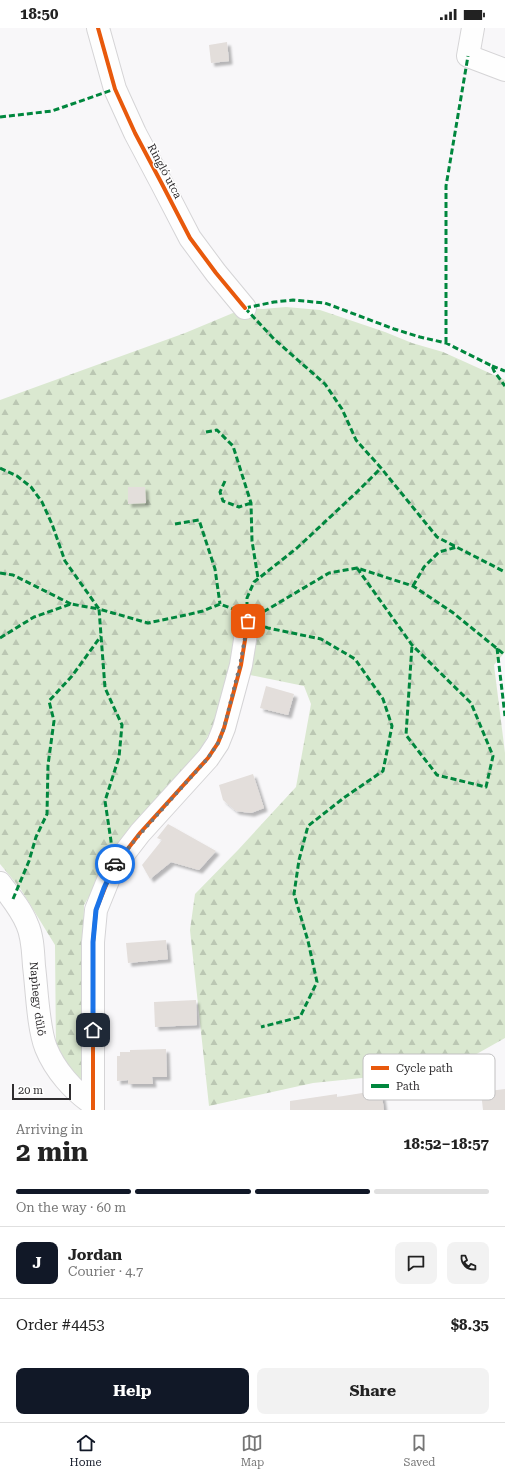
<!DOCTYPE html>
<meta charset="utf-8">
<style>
body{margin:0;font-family:"Roboto Serif",serif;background:#f2f2f2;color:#222;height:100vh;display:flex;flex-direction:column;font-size:15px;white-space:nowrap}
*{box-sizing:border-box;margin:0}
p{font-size:13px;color:#767676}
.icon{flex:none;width:22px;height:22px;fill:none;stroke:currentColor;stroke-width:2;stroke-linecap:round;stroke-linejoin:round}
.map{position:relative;height:1082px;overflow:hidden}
.drawer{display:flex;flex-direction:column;background:#fff;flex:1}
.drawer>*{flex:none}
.scale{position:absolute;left:12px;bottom:10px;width:59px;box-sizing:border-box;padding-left:4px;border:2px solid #2f2d2f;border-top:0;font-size:11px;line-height:14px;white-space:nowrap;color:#2f2d2f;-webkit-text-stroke:3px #fff;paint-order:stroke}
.pin{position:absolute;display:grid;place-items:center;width:34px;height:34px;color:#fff;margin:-17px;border-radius:8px;box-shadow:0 2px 6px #0006}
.courier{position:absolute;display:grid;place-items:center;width:40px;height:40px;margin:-20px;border:3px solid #1a73e8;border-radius:50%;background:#fff;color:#222;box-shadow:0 1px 5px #0007}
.head em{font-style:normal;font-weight:700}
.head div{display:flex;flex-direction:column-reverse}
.head{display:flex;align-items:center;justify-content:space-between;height:68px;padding:0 16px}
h1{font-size:26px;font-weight:700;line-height:30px}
.bar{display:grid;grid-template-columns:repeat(4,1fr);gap:6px 4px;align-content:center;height:48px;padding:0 16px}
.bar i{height:5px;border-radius:3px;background:#e0e0e0}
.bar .selected{background:#111827}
.bar p{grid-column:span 4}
.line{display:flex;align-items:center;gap:10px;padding:0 16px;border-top:1px solid #e0e0e0}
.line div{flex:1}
.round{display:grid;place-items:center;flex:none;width:42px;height:42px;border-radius:8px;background:#f2f2f2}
.cta{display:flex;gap:8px;margin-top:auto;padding:8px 16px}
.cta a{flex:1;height:46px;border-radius:8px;background:#111827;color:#fff;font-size:16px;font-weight:700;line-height:46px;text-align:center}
.cta a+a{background:#f2f2f2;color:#222}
.status{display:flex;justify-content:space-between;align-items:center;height:28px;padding:0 20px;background:#fff;direction:ltr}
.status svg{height:11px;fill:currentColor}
.tabs{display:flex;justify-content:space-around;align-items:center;height:56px;border-top:1px solid #e0e0e0;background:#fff;font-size:11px;color:#767676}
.tabs a{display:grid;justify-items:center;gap:2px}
.tabs .selected{color:#111827}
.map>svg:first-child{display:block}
</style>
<div class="status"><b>18:50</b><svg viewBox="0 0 49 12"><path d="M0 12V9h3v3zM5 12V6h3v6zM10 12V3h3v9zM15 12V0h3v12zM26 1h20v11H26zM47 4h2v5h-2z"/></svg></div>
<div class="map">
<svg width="505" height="1082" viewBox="0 0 505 1082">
<defs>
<pattern id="forest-firs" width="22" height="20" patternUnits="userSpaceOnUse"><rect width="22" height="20" fill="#dae8d0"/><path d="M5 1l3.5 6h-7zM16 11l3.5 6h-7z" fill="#bbc7b3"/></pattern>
<filter id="shadow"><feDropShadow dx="3.5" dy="3.5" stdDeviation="1" flood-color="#0004"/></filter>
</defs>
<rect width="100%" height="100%" fill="#f8f7f9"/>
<path fill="url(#forest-firs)" d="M286,279L320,282L385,304L412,315L443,324L505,352V624L494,637L505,725V1010L450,1041L313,1055L209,1078L190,902L195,866L238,822L296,759L311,676L304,658L231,643L226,673L201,721L122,812L84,877L81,1052L66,1041L56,1025L55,917L20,860L0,836V372L185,305L245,280L263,281Z"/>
<path fill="#e3dedb" filter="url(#shadow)" d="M227,14L229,33L211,35L209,17Z
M128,459H145L146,475L128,476Z
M266,658L294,666L288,687L260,680Z
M253,746L264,780L251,785L236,783L223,772L219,757Z
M168,796L216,823L199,842L171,834L150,851L142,837L162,812L157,810Z
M166,912L168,931L128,935L126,915Z
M196,972L197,997L155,999L154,974Z
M166,1021L167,1049H152L153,1056H128V1052L117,1053V1028H120V1024H130V1022Z
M505,1061V1082H483L481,1064Z
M381,1062L384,1082H290V1073L337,1066V1069Z"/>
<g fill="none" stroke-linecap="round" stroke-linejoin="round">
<defs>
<g id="minor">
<path d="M98,0L115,61L135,105L162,156L190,210L216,245L245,280"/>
<path d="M473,0L468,28L505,42"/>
<path id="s1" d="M0,855C10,868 21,881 27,896C33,909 33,925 34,938C37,962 38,1000 46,1020C55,1042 73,1063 93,1076"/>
<path d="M93,1082V914L96,882L113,840L140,805L208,730L218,715L224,700L241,637L248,593"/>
</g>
</defs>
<use href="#minor" stroke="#d5d4d6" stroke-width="24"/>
<use href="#minor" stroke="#fefefe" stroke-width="22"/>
<path stroke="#00873e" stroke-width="3" stroke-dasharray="6 3" stroke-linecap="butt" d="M0,89L52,83L115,61
M245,280L274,311L325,356L342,381L356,412L381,440L437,509L505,544
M245,280L274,274L293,272L325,275L394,301L420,309L446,315L492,338L494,343L505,358
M446,315V158L468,28
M492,338L505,343
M206,404L217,402L233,418L251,475L252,513L258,550
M0,440L17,448L31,459L42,474L52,496L65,533L99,581L148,595L186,587L203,583L220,576L246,586
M225,453L220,464L223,473L239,479L251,475
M175,496L199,492L215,541L220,576
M357,540L412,617L471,675L493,728L486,759L437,747L406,707L412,617
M0,545L13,547L71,576
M413,558L424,539L439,524L457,519
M247,589V570L254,554L297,520L358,463L381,440
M248,593L268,600L321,611L355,631L383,671L392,698L383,743L345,769L308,798L299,832L294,866L308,913L317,954L300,989L261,999
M248,593L329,545L357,540L413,558L452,584L505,627
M0,610L34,589L71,576L99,581L105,660L122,697L119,729L105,773L111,813L113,840
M497,620L505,688
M13,871L29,833L36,809L47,786L48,737L54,693L49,673L72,648L101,608"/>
<defs>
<path id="cycleway" d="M98,0L115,61L135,105L162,156L190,210L216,245L245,280
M93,1082V914L96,882L113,840L140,805L208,730L218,715L224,700L241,637L248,593"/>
</defs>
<use href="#cycleway" stroke="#fff" stroke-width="6"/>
<use href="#cycleway" stroke="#e8590c" stroke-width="4"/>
</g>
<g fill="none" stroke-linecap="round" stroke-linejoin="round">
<path stroke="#757476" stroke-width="4" stroke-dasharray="0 7.2" d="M115,836L140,806L208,730L218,715L224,700L240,637L248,593"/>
<path stroke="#1a73e8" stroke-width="5" d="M93,1002V914L96,882L104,860L115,836"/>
</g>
<g text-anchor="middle" stroke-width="3" stroke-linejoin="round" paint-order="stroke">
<g font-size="11" fill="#2f2d2f" stroke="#fff">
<text transform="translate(165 143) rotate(62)" y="4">Ringló utca</text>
<text dy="4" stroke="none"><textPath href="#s1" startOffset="125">Naphegy dűlő</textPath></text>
</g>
</g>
<rect x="363" y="1026" width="132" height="46" rx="6" fill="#fff" stroke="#c1c0c1" stroke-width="1"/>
<rect x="371" y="1038" width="18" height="4" fill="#e8590c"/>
<rect x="371" y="1056" width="18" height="4" fill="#00873e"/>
<g font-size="11" fill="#2f2d2f">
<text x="396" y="1044">Cycle path</text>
<text x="396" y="1062">Path</text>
</g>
</svg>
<div class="scale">20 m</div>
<div class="pin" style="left:248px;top:593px;background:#ea580c"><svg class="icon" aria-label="bag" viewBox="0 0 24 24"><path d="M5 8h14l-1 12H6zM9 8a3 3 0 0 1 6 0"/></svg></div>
<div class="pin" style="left:93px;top:1002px;background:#1f2937"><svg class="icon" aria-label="home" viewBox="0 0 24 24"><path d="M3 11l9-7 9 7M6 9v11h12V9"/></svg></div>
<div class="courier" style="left:115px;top:836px"><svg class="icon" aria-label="car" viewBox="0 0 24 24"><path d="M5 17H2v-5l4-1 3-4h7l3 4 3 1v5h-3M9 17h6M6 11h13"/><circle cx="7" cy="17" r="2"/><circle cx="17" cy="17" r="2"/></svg></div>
</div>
<section class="drawer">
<div class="head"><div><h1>2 min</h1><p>Arriving in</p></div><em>18:52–18:57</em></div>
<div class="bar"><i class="selected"></i><i class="selected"></i><i class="selected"></i><i></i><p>On the way · 60 m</p></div>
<div class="line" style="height:72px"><b class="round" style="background:#111827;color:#fff">J</b><div><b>Jordan</b><p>Courier · 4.7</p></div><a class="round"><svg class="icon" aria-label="chat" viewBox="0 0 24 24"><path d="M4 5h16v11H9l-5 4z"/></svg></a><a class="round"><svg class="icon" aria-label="phone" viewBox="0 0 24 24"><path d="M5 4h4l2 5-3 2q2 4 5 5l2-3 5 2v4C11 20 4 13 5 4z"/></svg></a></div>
<div class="line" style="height:52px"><div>Order #4453</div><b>$8.35</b></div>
<div class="cta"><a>Help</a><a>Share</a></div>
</section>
<nav class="tabs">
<a class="selected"><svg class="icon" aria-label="home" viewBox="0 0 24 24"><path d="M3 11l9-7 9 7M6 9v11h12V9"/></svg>Home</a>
<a><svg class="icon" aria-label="map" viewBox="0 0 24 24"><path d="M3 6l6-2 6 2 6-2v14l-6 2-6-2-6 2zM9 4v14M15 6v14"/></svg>Map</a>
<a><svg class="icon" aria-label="saved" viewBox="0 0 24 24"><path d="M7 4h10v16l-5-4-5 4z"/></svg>Saved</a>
</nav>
